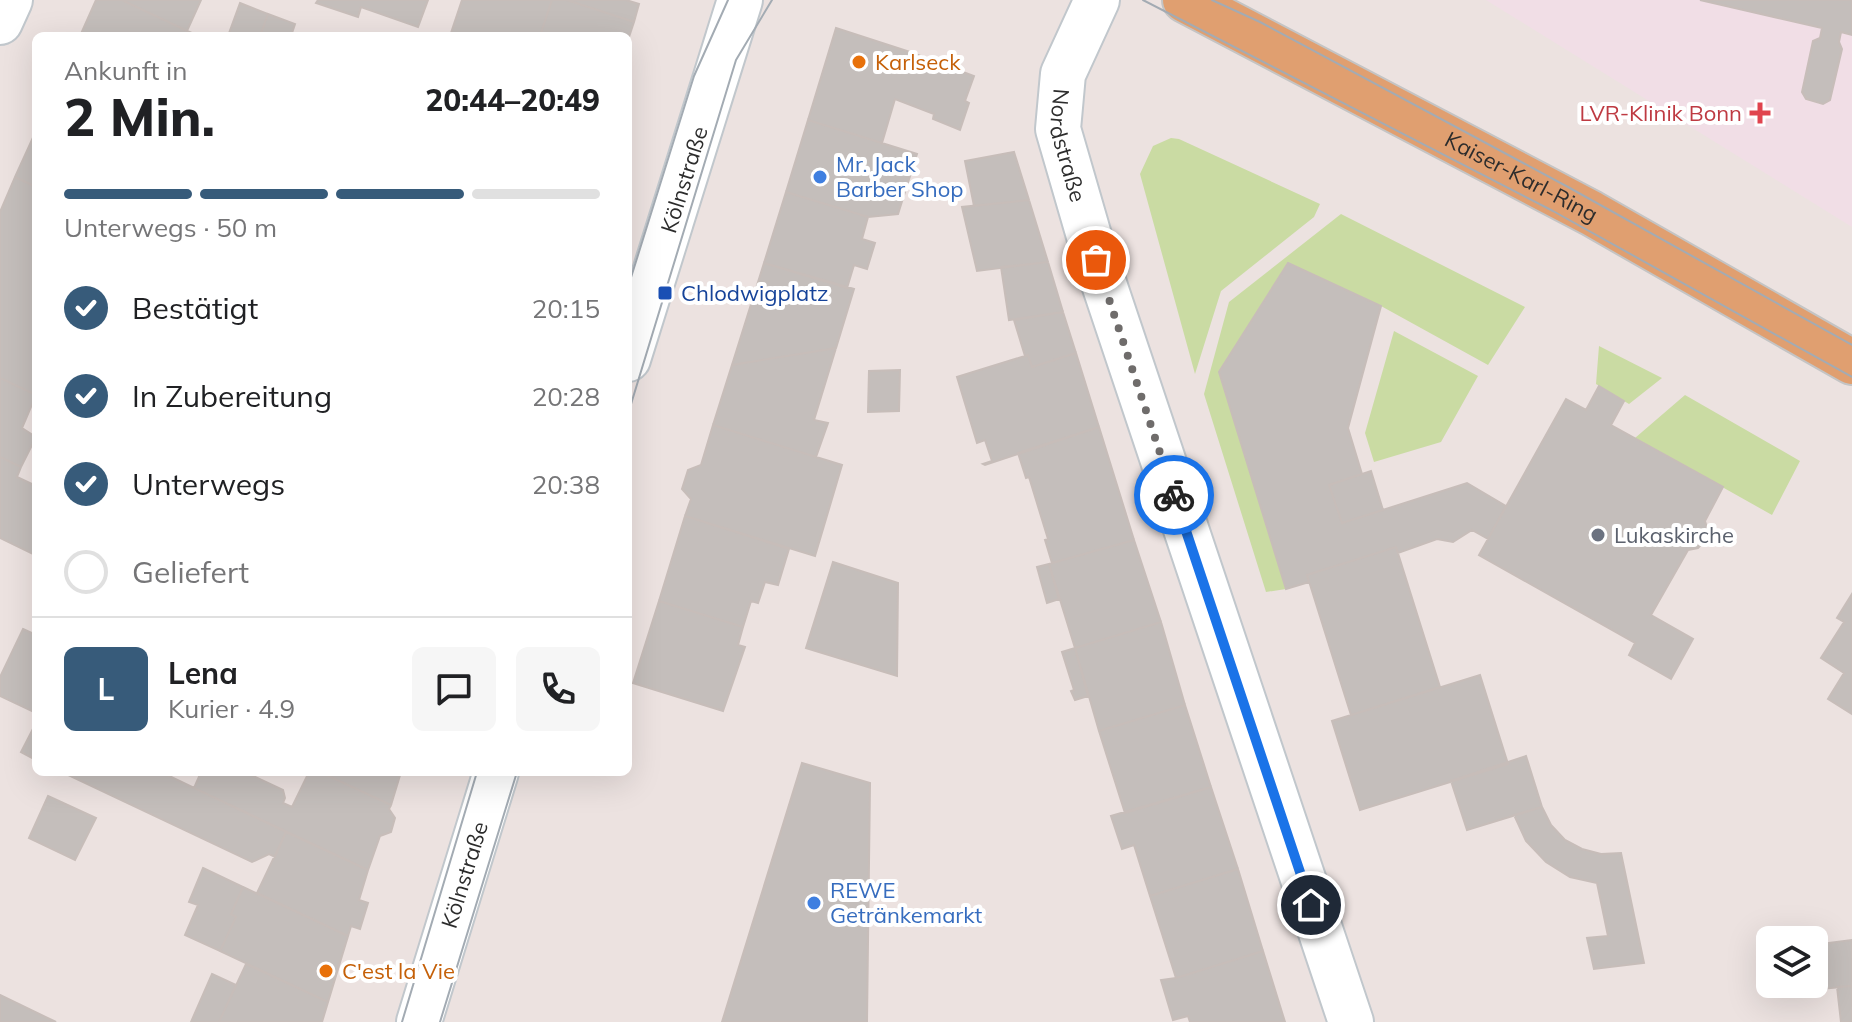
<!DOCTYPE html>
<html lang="de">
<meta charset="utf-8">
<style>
body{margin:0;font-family:Mulish,sans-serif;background:#f6f6f6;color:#202124;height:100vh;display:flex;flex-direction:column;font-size:30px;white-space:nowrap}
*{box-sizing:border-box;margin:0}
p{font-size:26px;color:#757577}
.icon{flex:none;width:44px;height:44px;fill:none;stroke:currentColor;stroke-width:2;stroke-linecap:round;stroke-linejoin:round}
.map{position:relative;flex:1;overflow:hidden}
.sheet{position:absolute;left:32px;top:32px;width:600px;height:744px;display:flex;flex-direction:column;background:#fff;border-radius:12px;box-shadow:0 8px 32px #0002}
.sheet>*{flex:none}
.buttons{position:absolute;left:1756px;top:926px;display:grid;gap:16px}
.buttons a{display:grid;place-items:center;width:72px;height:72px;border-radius:12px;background:#fff;box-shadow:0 8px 32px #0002;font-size:40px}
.pin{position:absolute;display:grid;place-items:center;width:68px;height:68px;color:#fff;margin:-34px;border:4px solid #fff;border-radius:50%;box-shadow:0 2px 8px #0007}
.courier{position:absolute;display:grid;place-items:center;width:80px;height:80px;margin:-40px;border:6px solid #1a73e8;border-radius:50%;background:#fff;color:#222;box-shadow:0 2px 10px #0007}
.headline em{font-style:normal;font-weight:800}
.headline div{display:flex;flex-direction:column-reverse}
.headline{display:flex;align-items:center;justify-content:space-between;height:136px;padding:0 32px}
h1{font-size:52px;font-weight:800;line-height:60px}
.bar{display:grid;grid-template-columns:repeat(4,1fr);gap:12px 8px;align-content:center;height:96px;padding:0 32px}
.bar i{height:10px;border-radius:6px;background:#e0e0e0}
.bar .current{background:#375b7a}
.bar p{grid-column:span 4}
.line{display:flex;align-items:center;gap:20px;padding:0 32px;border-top:2px solid #e0e0e0}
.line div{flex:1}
.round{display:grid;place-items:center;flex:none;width:84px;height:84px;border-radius:12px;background:#f6f6f6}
ol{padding:0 32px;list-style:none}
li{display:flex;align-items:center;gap:24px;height:88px}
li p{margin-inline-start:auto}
li .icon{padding:8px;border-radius:50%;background:#375b7a;color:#fff;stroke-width:4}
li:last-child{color:#757577}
li i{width:44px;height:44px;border:4px solid #e0e0e0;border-radius:50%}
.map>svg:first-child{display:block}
</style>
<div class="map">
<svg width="1852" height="1022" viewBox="0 0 1852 1022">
<rect width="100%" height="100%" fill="#ece2e0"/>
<path fill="#f1dee6" d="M1486,0H1852V227Z"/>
<path fill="#cadba3" d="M1171,138L1179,139L1320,204L1314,217L1221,291L1195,374L1140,174L1153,146Z
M1341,214L1525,307L1488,365L1381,306L1287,264L1219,372L1286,589L1266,592L1204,394L1229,302Z
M1394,331L1478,376L1441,442L1374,462L1365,433Z
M1599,346L1662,378L1629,404L1596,384Z
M1685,395L1800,461L1772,515L1635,438Z"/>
<path fill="#c4bebb" stroke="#c7bdb9" stroke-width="2" d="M96,0H122L198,36H80Z
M122,0H201L187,31Z
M318,0H428L418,27L361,7L358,17L316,3Z
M462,0H552L540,36H450Z
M552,0H567L634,22L628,40V36H540Z
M567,0H626L639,4L634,22Z
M1700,0H1852V35L1841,32L1839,42L1842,49L1830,100L1823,104L1806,99L1802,92L1813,41L1820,38L1822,28Z
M240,3L268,14L260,36H228Z
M268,14L295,24L291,36H260Z
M836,28L910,52L974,76L965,101L969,103L960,130L933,119L934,114L895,99L882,143L808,120Z
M808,120L917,154L898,214L868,217L786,192Z
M36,131V187L15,177Z
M1014,152L1029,200L974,206L965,161Z
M15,177L36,187V395L0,378V212Z
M786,192L868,217L862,239L875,243L867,269L854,265L847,288L764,263Z
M1029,200L1048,262L977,271L962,207Z
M1048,262L1063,312L1009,320L1001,267Z
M764,263L854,289L836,348L732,365Z
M1288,263L1381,306L1348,428L1362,474L1329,485L1342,523L1467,483L1506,506L1488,539L1472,530L1453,542L1437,539L1398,553L1396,547L1307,575L1309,582L1286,589L1219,372Z
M1063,312L1076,353L1032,367L1028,355L1025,356L1014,320Z
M836,348L814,420L828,423L816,457L713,425L732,365Z
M1076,353L1099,427L985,465L983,464L992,461L985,440L977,443L957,377L1028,355L1032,367Z
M900,370L899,411L868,412L869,371Z
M0,378L36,395L22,428L36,437L21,467L0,457Z
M1599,386L1624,401L1611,425L1723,487L1705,521L1708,531L1705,540L1698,548L1688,550L1651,615L1693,639L1671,679L1629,655L1635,643L1479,555L1566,399L1586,410Z
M713,425L842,465L815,556L685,516L691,499L682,489L688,470L701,465Z
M1099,427L1134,540L1052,563L1045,540L1048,539L1029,477L1026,478L1018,453Z
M0,457L21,467L17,477L36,486L35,555L0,538Z
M1371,471L1383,510L1342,523L1329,485Z
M685,516L789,549L778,585L765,582L758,603L751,601L743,627L659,601Z
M1134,540L1161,622L1075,648L1049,564Z
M1396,547L1440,687L1351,715L1307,575Z
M833,562L898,583L897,676L806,648Z
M1049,564L1059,599L1047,603L1037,567Z
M1852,594V714L1828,699L1844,673L1821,658L1844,622L1837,618Z
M659,601L743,627L738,645L745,647L723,711L633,683Z
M1161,622L1185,705L1099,731L1075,648Z
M23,629L36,635V713L0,696V677Z
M1075,648L1088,696L1075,700L1071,691L1074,690L1062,652Z
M1480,675L1508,764L1360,810L1332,721Z
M1185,705L1211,787L1125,813L1099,731Z
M36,723V760L21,752Z
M1526,756L1542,807L1467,830L1451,781Z
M802,763L870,783L867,1022H722Z
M62,772H161L286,832L275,857L269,854L252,862Z
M201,772H245L283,790L285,798L283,803L292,807L309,772H320L391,805L389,809L395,818L391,832L380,836L368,870L194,788Z
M320,772H401L391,805Z
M1211,787L1238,869L1150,896L1134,845L1122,849L1111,816Z
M48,796L96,818L75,860L29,838Z
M1542,807L1551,825L1565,840L1582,849L1601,854L1621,853L1644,963L1594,969L1587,938L1608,936L1597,883L1570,877L1546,862L1526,841L1514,815Z
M286,832L368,870L359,900L368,903L360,929L351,926L348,936L257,893Z
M203,868L243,887L231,914L236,917L220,951L185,935L198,905L189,902Z
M1238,869L1263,951L1176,978L1150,896Z
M243,887L348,936L328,1002L220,951L236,917L231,914Z
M1852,940V986L1811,990V984H1814V945Z
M1263,951L1285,1022H1190L1188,1016L1173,1020L1161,980L1176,978Z
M246,964L328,1002L322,1022H219Z
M212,974L236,985L219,1022H191Z
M1852,986V1022H1841L1837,987Z
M0,995L56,1022H0Z"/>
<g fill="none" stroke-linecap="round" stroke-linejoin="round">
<defs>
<g id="minor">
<path id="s1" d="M1097,0L1063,74L1058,129L1096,260L1351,1022"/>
<path d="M0,22L10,0"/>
<path id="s2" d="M628,359L740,0"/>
<path id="s3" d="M419,1022L496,772"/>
</g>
<g id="major">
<path id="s4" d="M1185,0L1591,213L1852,362"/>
</g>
</defs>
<use href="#minor" stroke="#c1c7cc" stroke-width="48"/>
<use href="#major" stroke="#c4c4c4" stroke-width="48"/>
<use href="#minor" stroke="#fff" stroke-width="44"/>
<use href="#major" stroke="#e09f70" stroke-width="44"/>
<path stroke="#a3abb3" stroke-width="2" d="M1143,0L1553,211L1852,377
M1212,0L1260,22L1568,187L1852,345
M628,287L694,76L728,0
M628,414L736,60L772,0
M402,1022L477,772
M440,1022L517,772"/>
</g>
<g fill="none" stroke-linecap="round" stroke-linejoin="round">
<path stroke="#6f6c6b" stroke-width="8" stroke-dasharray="0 14.4" d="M1096,260L1174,495"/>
<path stroke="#1a73e8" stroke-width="10" d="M1174,495L1311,905"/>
</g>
<g fill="#e8710a" stroke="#fff" stroke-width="3">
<circle cx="859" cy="62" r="8"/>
<circle cx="326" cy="971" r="8"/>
</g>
<path fill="#e0444e" stroke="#fff" stroke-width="3" d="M1756 101h8v8h8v8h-8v8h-8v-8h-8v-8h8z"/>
<g fill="#3f7fe0" stroke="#fff" stroke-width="3">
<circle cx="820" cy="177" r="8"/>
<circle cx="814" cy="903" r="8"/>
</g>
<rect fill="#1a4fb4" stroke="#fff" stroke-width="3" x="657" y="285" width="16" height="16" rx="4"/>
<circle fill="#6b7280" stroke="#fff" stroke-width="3" cx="1598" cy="535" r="8"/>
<g text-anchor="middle" stroke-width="8" stroke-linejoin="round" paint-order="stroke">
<g font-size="22" fill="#c56008" stroke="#fff" text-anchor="start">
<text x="875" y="70">Karlseck</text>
<text x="342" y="979">C'est la Vie</text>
</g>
<g font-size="22" fill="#be3a42" stroke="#fff" text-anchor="end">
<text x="1742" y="121">LVR-Klinik Bonn</text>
</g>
<g font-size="22" fill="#2c2c2c" stroke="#fff">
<text dy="8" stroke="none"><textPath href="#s1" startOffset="154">Nordstraße</textPath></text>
<text dy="8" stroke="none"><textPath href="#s4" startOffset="380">Kaiser-Karl-Ring</textPath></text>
<text dy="8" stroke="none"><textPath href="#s2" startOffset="188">Kölnstraße</textPath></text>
<text dy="8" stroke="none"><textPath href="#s3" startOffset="154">Kölnstraße</textPath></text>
</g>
<g font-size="22" fill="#366cbe" stroke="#fff" text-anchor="start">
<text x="836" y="172">Mr. Jack<tspan x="836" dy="25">Barber Shop</tspan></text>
<text x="830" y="898">REWE<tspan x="830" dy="25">Getränkemarkt</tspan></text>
</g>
<g font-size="22" fill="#164399" stroke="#fff" text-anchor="start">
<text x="681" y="301">Chlodwigplatz</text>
</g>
<g font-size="22" fill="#5b616d" stroke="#fff" text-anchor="start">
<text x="1614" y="543">Lukaskirche</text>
</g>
</g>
</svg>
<div class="buttons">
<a><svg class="icon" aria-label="layers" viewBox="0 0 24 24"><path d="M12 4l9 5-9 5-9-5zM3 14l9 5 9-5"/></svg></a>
</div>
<div class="pin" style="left:1096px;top:260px;background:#ea580c"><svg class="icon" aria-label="bag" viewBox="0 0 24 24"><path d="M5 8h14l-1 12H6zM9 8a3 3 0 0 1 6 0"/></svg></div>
<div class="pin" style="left:1311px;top:905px;background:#1f2937"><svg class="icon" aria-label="home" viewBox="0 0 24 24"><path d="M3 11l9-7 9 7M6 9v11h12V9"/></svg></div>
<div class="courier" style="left:1174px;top:495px"><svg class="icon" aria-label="bike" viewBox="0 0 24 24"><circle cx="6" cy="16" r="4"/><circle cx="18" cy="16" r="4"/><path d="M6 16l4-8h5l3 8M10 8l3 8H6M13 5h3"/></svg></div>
<section class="sheet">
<div class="headline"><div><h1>2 Min.</h1><p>Ankunft in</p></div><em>20:44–20:49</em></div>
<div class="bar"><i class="current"></i><i class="current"></i><i class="current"></i><i></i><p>Unterwegs · 50 m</p></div>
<ol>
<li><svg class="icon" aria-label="check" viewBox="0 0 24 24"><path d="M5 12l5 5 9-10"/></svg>Bestätigt<p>20:15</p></li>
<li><svg class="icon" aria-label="check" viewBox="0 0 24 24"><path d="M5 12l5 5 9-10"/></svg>In Zubereitung<p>20:28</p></li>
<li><svg class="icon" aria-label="check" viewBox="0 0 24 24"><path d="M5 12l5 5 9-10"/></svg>Unterwegs<p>20:38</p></li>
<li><i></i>Geliefert</li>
</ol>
<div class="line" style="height:144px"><b class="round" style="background:#375b7a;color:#fff">L</b><div><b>Lena</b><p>Kurier · 4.9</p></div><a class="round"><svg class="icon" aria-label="chat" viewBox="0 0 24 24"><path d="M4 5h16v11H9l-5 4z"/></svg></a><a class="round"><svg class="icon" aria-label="phone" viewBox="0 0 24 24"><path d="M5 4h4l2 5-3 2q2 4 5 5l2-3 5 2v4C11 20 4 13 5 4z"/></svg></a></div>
</section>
</div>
